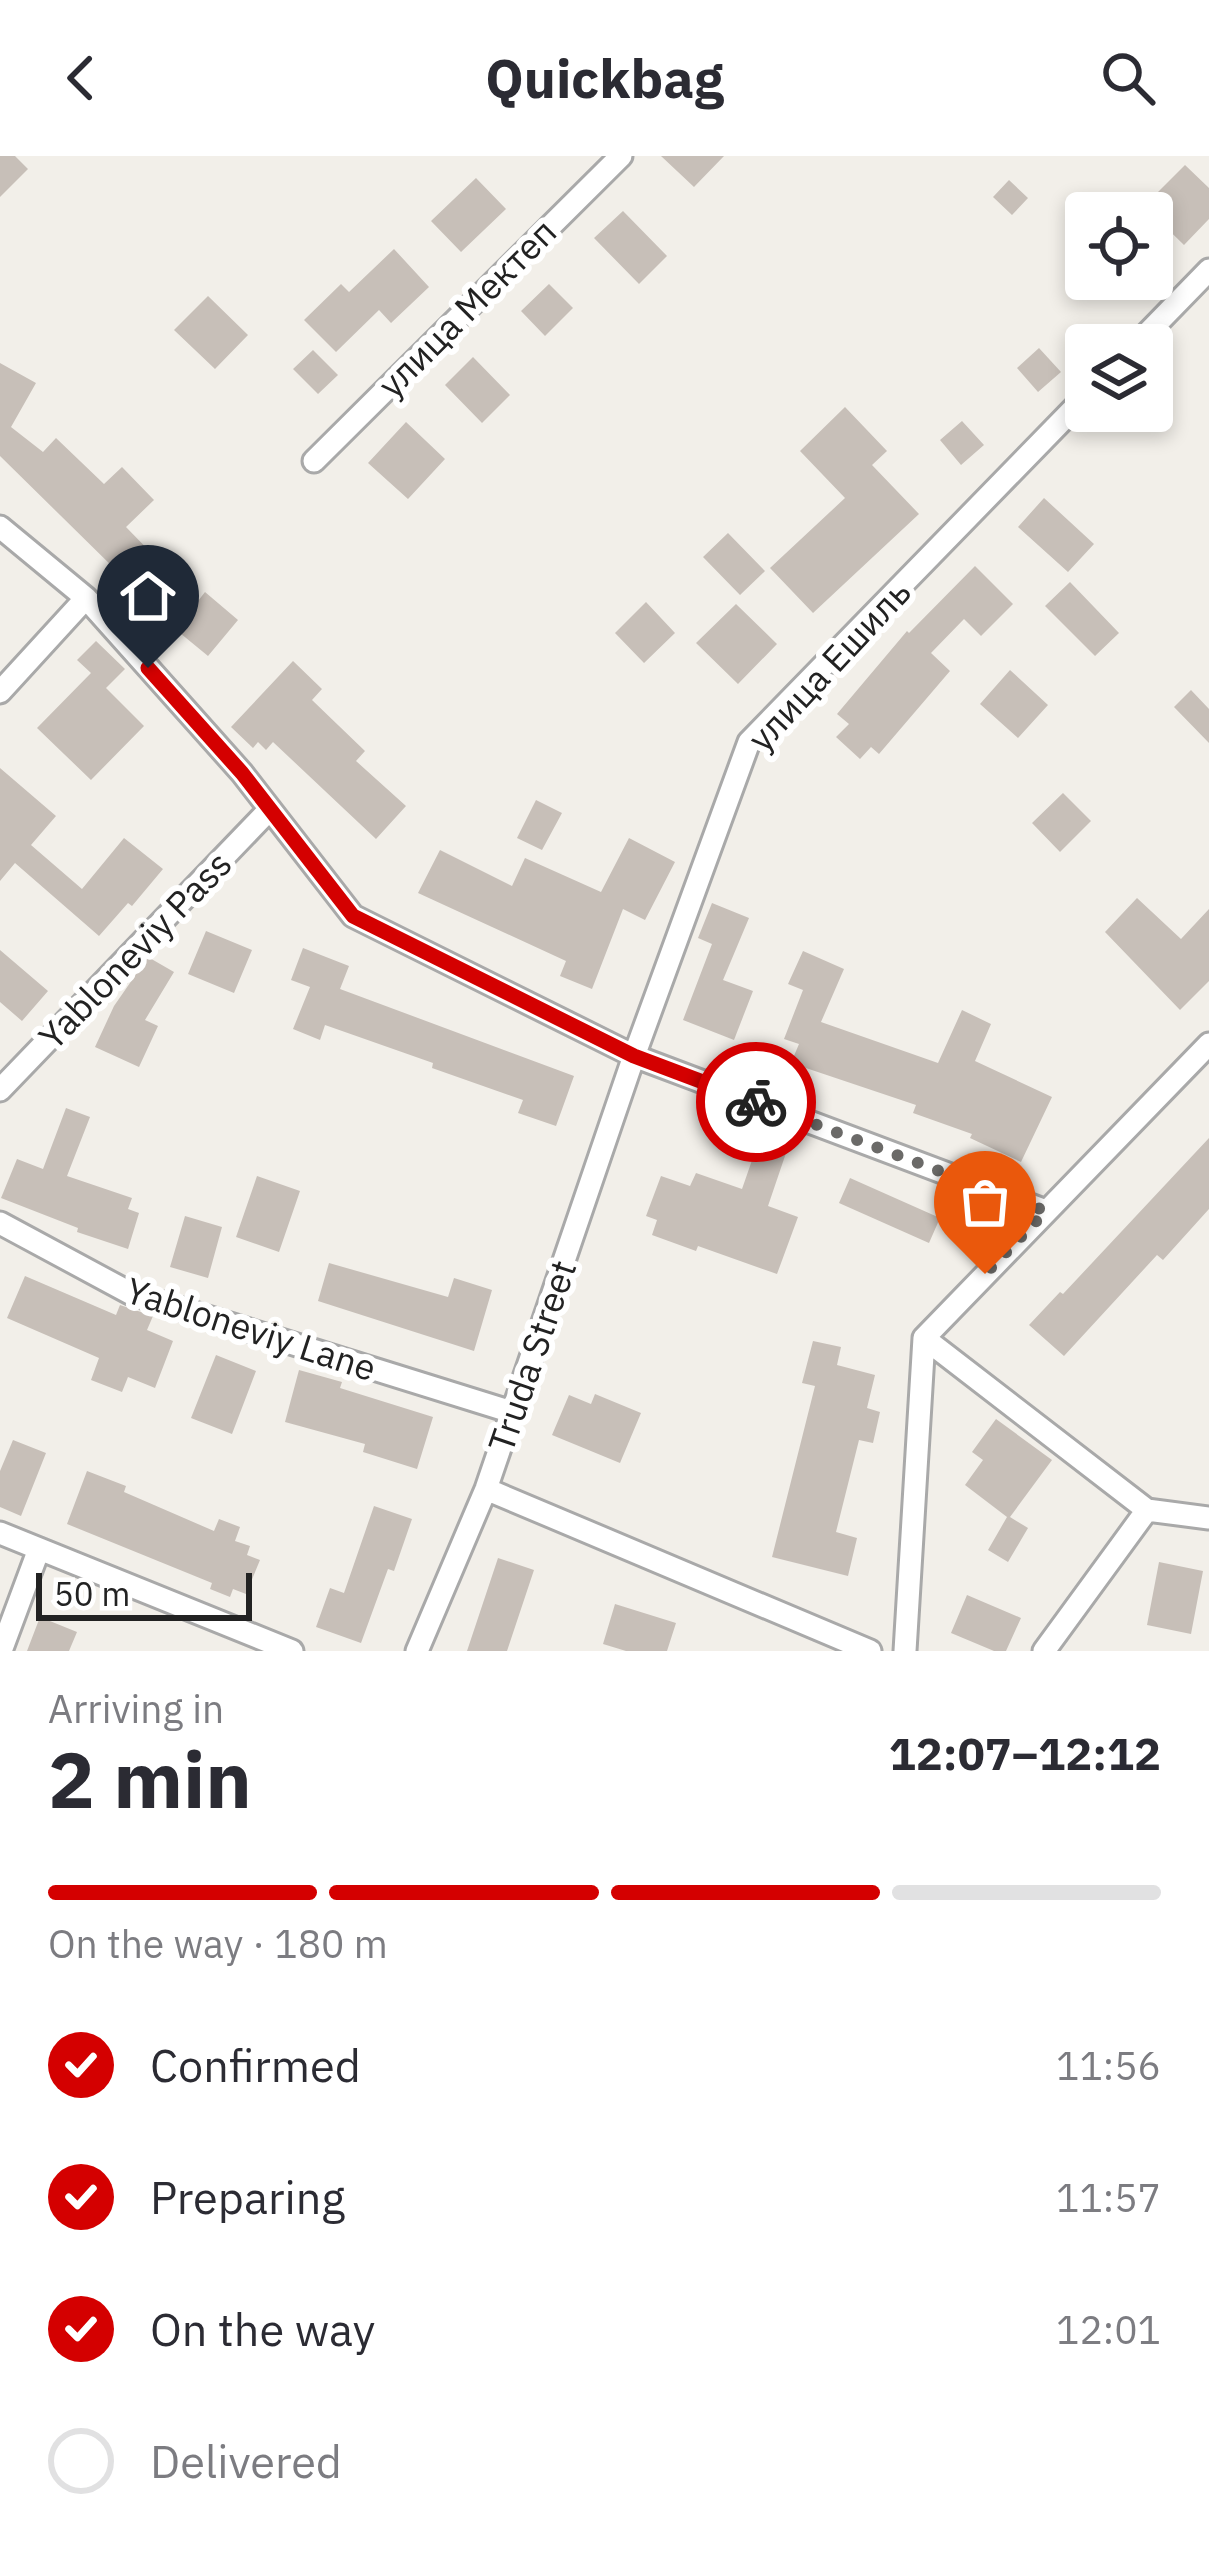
<!DOCTYPE html>
<meta charset="utf-8">
<style>
body{margin:0;font-family:"IBM Plex Sans",sans-serif;background:#f2f2f3;color:#2b2b33;height:100vh;display:flex;flex-direction:column;font-size:45px;white-space:nowrap}
*{box-sizing:border-box;margin:0}
p{font-size:39px;color:#7c7c81}
.icon{flex:none;width:66px;height:66px;fill:none;stroke:currentColor;stroke-width:2;stroke-linecap:round;stroke-linejoin:round}
.map{position:relative;height:1495px;overflow:hidden}
.side{display:flex;flex-direction:column;background:#fff;flex:1}
.side>*{flex:none}
.tools{position:absolute;left:1065px;top:36px;display:grid;gap:24px}
.tools a{display:grid;place-items:center;width:108px;height:108px;border-radius:12px;background:#fff;box-shadow:0 6px 18px #0003;font-size:60px}
.scale{position:absolute;left:36px;bottom:30px;width:216px;box-sizing:border-box;padding-left:12px;border:6px solid #222;border-top:0;font-size:33px;line-height:42px;white-space:nowrap;color:#222;-webkit-text-stroke:9px #fff;paint-order:stroke}
.pin{position:absolute;display:grid;place-items:center;width:102px;height:102px;color:#fff;margin:-123px -51px;border-radius:50% 50% 50% 0;rotate:-45deg;box-shadow:0 0 12px #0007}
.pin .icon{rotate:45deg}
.courier{position:absolute;display:grid;place-items:center;width:120px;height:120px;margin:-60px;border:9px solid #d40000;border-radius:50%;background:#fff;color:#222;box-shadow:0 3px 15px #0007}
.summary em{font-style:normal;font-weight:700}
.summary div{display:flex;flex-direction:column-reverse}
.summary{display:flex;align-items:center;justify-content:space-between;height:204px;padding:0 48px}
h1{font-size:78px;font-weight:700;line-height:90px}
.bar{display:grid;grid-template-columns:repeat(4,1fr);gap:18px 12px;align-content:center;height:144px;padding:0 48px}
.bar i{height:15px;border-radius:9px;background:#e1e1e2}
.bar .selected{background:#d40000}
.bar p{grid-column:span 4}
ol{padding:0 48px;list-style:none}
li{display:flex;align-items:center;gap:36px;height:132px}
li p{margin-inline-start:auto}
li .icon{padding:12px;border-radius:50%;background:#d40000;color:#fff;stroke-width:4}
li:last-child{color:#7c7c81}
li i{width:66px;height:66px;border:6px solid #e1e1e2;border-radius:50%}
header{display:flex;justify-content:space-between;align-items:center;height:156px;padding:0 48px;background:#fff;font-size:54px;font-weight:700}
.map>svg:first-child{display:block}
</style>
<header><svg class="icon" aria-label="back" viewBox="0 0 24 24"><path d="M15 5l-7 7 7 7"/></svg>Quickbag<svg class="icon" aria-label="search" viewBox="0 0 24 24"><circle cx="10" cy="10" r="6"/><path d="M15 15l6 6"/></svg></header>
<div class="map">
<svg width="1209" height="1495" viewBox="0 0 1209 1495">
<rect width="100%" height="100%" fill="#f2efe9"/>
<path fill="#c7bfb8" d="M0,0H15L28,13L0,41Z
M661,0H724L694,31Z
M1185,9L1209,32V63L1184,89L1144,50Z
M476,22L506,53L461,96L431,65Z
M1009,24L1028,42L1012,59L993,41Z
M623,55L667,100L639,128L594,82Z
M394,93L429,131L391,167L379,154L336,196L304,164L341,128L349,136Z
M549,128L573,152L545,180L521,155Z
M208,140L248,179L215,213L174,174Z
M1039,192L1061,216L1038,236L1017,212Z
M313,194L338,219L318,238L293,213Z
M473,201L510,239L482,267L445,229Z
M0,207L36,227L11,271L43,296L56,282L104,328L122,311L154,344L126,371L198,445L205,436L238,464L208,500L180,477L0,300Z
M845,251L887,295L872,309L919,358L813,457L770,412L845,342L800,295Z
M962,265L984,289L961,309L940,284Z
M406,266L445,303L408,343L368,307Z
M1044,342L1094,388L1068,416L1018,371Z
M728,377L765,415L740,439L703,401Z
M975,410L1013,448L981,480L964,463L931,497L950,515L879,598L871,591L860,603L836,581L849,568L837,558L907,475L909,477Z
M1070,426L1119,477L1095,500L1045,450Z
M646,446L675,477L644,507L615,477Z
M736,448L777,488L738,528L696,487Z
M96,485L125,513L106,532L144,570L91,624L37,572L91,517L77,504Z
M293,505L322,533L312,544L365,595L356,605L406,650L376,683L273,586L266,594L258,586L253,592L231,571Z
M1010,514L1048,549L1018,582L980,548Z
M1191,534L1209,553V587L1174,551Z
M0,612L56,660L31,689L82,733L124,682L163,713L132,750L128,747L99,780L15,707L0,725Z
M1063,637L1091,665L1060,696L1032,667Z
M536,644L562,657L542,694L517,682Z
M629,682L675,706L645,764L623,753L592,833L560,820L566,805L418,737L440,694L512,730L525,702L601,736Z
M1137,742L1181,783L1209,753V825L1180,854L1105,776Z
M712,747L749,762L723,824L753,835L734,884L683,864L712,788L698,782Z
M206,775L252,794L234,837L188,818Z
M303,792L349,810L340,833L574,920L556,970L518,957L523,944L432,912L433,907L325,869L320,884L293,873L310,831L291,824Z
M0,794L48,835L22,865L0,846Z
M803,795L844,813L821,866L938,907L962,854L991,868L975,905L1052,941L1021,1006L970,982L972,978L913,957L916,949L791,907L799,888L784,883L803,834L788,828Z
M148,801L174,816L145,864L158,870L139,911L95,891L114,850Z
M66,952L90,961L67,1020L132,1042L128,1053L139,1057L128,1093L77,1076L78,1072L1,1042L17,1003L43,1013Z
M1209,982V1053L1163,1104L1157,1099L1064,1200L1029,1169L1060,1136L1063,1138Z
M758,987L786,997L768,1050L798,1061L777,1118L698,1090L696,1095L652,1079L657,1064L646,1060L661,1020L690,1030L696,1017L742,1033Z
M257,1020L300,1035L279,1096L236,1081Z
M850,1022L940,1062L929,1087L839,1047Z
M185,1060L222,1071L208,1122L170,1111Z
M329,1107L448,1141L454,1122L492,1134L474,1195L318,1145Z
M25,1120L116,1159L120,1149L153,1160L147,1174L173,1185L155,1232L128,1221L122,1236L91,1224L99,1202L7,1162Z
M813,1185L841,1191L837,1209L875,1219L867,1252L880,1256L873,1287L859,1284L836,1376L857,1382L848,1420L772,1401L815,1230L802,1227Z
M216,1199L256,1215L232,1278L191,1262Z
M299,1214L342,1226L340,1232L433,1261L417,1313L363,1296L365,1288L285,1266Z
M595,1238L641,1257L620,1307L552,1279L569,1239L591,1248Z
M996,1263L1052,1304L1010,1361L1028,1372L1008,1406L988,1394L1007,1361L965,1329L983,1304L972,1296Z
M13,1284L46,1297L21,1360L0,1351V1315Z
M87,1315L126,1330L124,1336L214,1375L219,1363L240,1371L235,1385L250,1390L247,1399L260,1404L246,1438L233,1433L230,1441L210,1433L212,1427L67,1368Z
M374,1350L412,1363L394,1415L388,1413L361,1487L316,1471L330,1432L344,1437Z
M498,1402L534,1414L507,1495H467Z
M1159,1406L1203,1415L1191,1478L1147,1469Z
M967,1439L1021,1462L1006,1495H994L951,1477Z
M615,1448L676,1467L667,1495H626L603,1488Z
M40,1461L77,1476L69,1495H27Z"/>
<g fill="none" stroke-linecap="round" stroke-linejoin="round">
<defs>
<path id="minor" d="M1136,189L1209,114
M314,305L621,0
M0,371L86,442L242,617L353,760L634,900L1046,1055
M0,536L86,442
M0,934L270,653
M0,1067L130,1137L512,1256
M924,1182L1147,1354
M486,1333L870,1495
M0,1377L292,1495
M1,1495L39,1393
M417,1495L486,1333L634,900L749,586L1086,240
M905,1495L924,1182L1209,888
M1044,1495L1147,1354L1209,1362"/>
</defs>
<use href="#minor" stroke="#a9a9a9" stroke-width="27"/>
<use href="#minor" stroke="#fff" stroke-width="21"/>
</g>
<g fill="none" stroke-linecap="round" stroke-linejoin="round">
<path stroke="#6b6a68" stroke-width="12" stroke-dasharray="0 21.6" d="M756,946L1046,1055L985,1118"/>
<path stroke="#d40000" stroke-width="15" d="M148,512L242,617L353,760L634,900L756,946"/>
</g>
<g text-anchor="middle" stroke-width="12" stroke-linejoin="round" paint-order="stroke">
<g font-size="36" fill="#222" stroke="#fff">
<text transform="translate(467 152) rotate(-45)" y="13">улица Мектеп</text>
<text transform="translate(829 509) rotate(-47)" y="13">улица Ешиль</text>
<text transform="translate(135 794) rotate(-46)" y="13">Yabloneviy Pass</text>
<text transform="translate(251 1173) rotate(18)" y="13">Yabloneviy Lane</text>
<text transform="translate(532 1200) rotate(-71)" y="13">Truda Street</text>
</g>
</g>
</svg>
<div class="tools">
<a><svg class="icon" aria-label="locate" viewBox="0 0 24 24"><circle cx="12" cy="12" r="6"/><path d="M12 2v4M12 18v4M2 12h4M18 12h4"/></svg></a>
<a><svg class="icon" aria-label="layers" viewBox="0 0 24 24"><path d="M12 4l9 5-9 5-9-5zM3 14l9 5 9-5"/></svg></a>
</div>
<div class="scale">50 m</div>
<div class="pin" style="left:985px;top:1118px;background:#ea580c"><svg class="icon" aria-label="bag" viewBox="0 0 24 24"><path d="M5 8h14l-1 12H6zM9 8a3 3 0 0 1 6 0"/></svg></div>
<div class="pin" style="left:148px;top:512px;background:#1f2937"><svg class="icon" aria-label="home" viewBox="0 0 24 24"><path d="M3 11l9-7 9 7M6 9v11h12V9"/></svg></div>
<div class="courier" style="left:756px;top:946px"><svg class="icon" aria-label="bike" viewBox="0 0 24 24"><circle cx="6" cy="16" r="4"/><circle cx="18" cy="16" r="4"/><path d="M6 16l4-8h5l3 8M10 8l3 8H6M13 5h3"/></svg></div>
</div>
<section class="side">
<div class="summary"><div><h1>2 min</h1><p>Arriving in</p></div><em>12:07–12:12</em></div>
<div class="bar"><i class="selected"></i><i class="selected"></i><i class="selected"></i><i></i><p>On the way · 180 m</p></div>
<ol>
<li><svg class="icon" aria-label="check" viewBox="0 0 24 24"><path d="M5 12l5 5 9-10"/></svg>Confirmed<p>11:56</p></li>
<li><svg class="icon" aria-label="check" viewBox="0 0 24 24"><path d="M5 12l5 5 9-10"/></svg>Preparing<p>11:57</p></li>
<li><svg class="icon" aria-label="check" viewBox="0 0 24 24"><path d="M5 12l5 5 9-10"/></svg>On the way<p>12:01</p></li>
<li><i></i>Delivered</li>
</ol>
</section>
